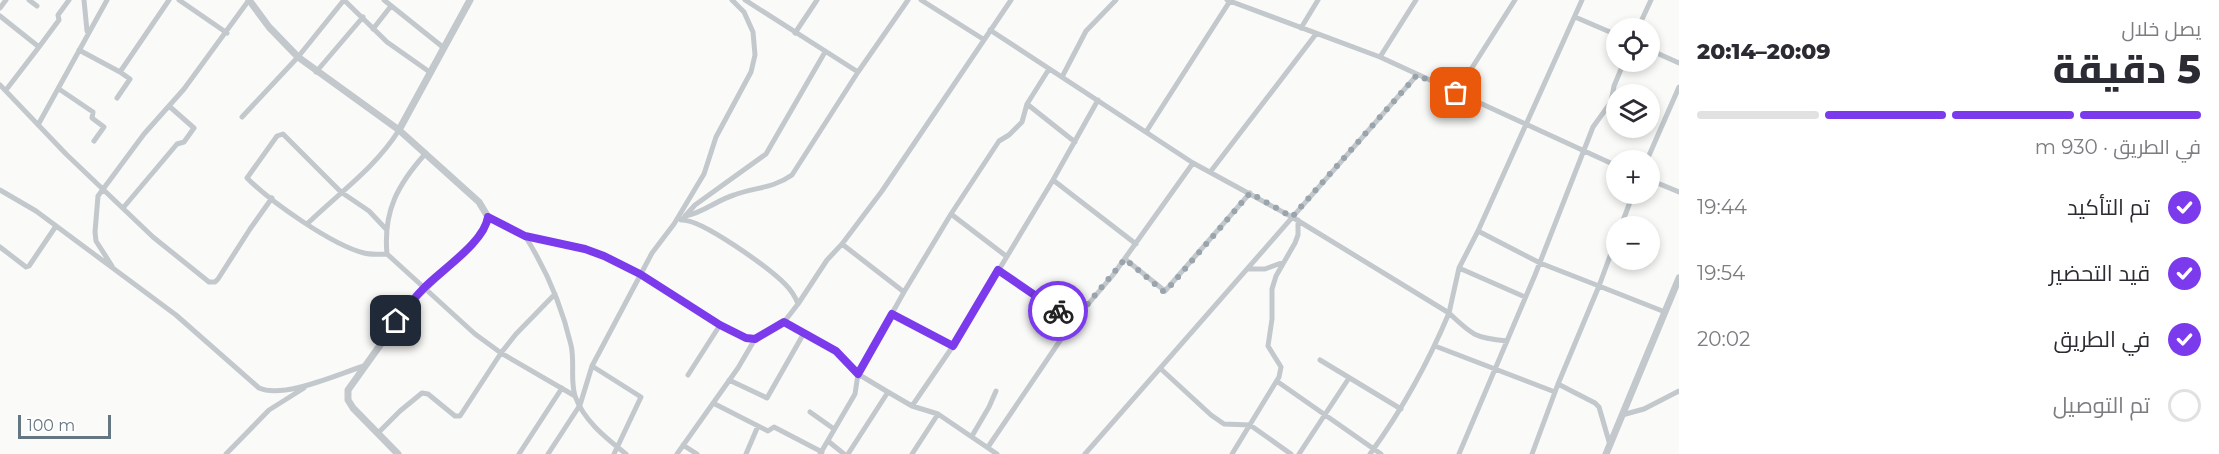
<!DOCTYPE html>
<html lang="ar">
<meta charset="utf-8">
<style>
body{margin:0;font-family:Montserrat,Cairo,sans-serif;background:#f2f2f3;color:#2b2b33;direction:rtl;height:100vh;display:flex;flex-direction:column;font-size:22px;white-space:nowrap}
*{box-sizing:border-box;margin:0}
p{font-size:20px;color:#7c7c81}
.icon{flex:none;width:33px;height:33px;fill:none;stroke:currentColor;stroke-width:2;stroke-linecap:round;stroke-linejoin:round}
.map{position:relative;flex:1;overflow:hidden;direction:ltr}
.drawer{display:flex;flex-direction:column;background:#fff;width:540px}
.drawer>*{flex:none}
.controls{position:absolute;left:1606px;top:18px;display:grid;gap:12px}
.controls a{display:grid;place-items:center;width:54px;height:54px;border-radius:50%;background:#fff;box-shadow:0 3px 9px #0003;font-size:30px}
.scale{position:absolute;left:18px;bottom:15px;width:93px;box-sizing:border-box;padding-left:6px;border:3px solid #657683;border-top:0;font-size:16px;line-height:21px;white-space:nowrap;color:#657683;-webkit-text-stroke:4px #fff;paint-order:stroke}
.pin{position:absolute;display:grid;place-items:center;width:51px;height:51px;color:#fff;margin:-26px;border-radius:12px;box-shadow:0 3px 9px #0006}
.courier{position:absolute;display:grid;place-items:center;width:60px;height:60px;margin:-30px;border:4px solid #7c3aed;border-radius:50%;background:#fff;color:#222;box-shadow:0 2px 8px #0007}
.overview em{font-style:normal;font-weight:800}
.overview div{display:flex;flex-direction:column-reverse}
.overview{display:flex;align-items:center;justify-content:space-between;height:102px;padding:0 18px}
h1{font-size:39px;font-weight:800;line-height:45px}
.bar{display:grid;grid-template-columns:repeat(4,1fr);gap:9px 6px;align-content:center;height:72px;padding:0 18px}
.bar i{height:8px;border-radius:4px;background:#e1e1e2}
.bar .selected{background:#7c3aed}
.bar p{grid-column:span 4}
ol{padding:0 18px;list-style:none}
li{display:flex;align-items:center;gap:18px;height:66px}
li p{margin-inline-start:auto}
li .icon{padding:6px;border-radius:50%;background:#7c3aed;color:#fff;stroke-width:4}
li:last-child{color:#7c7c81}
li i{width:33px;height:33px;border:3px solid #e1e1e2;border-radius:50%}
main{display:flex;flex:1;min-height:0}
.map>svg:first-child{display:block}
</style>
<main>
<section class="drawer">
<div class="overview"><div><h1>5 دقيقة</h1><p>يصل خلال</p></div><em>20:09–20:14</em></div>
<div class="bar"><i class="selected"></i><i class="selected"></i><i class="selected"></i><i></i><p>في الطريق · 930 m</p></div>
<ol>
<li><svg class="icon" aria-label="check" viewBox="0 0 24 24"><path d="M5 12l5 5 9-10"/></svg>تم التأكيد<p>19:44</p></li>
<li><svg class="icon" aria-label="check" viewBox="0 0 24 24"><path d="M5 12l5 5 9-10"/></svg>قيد التحضير<p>19:54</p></li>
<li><svg class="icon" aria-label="check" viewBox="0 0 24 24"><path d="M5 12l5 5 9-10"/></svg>في الطريق<p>20:02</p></li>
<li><i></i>تم التوصيل</li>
</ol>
</section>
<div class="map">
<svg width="1679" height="454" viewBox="0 0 1679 454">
<rect width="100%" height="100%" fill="#fafaf8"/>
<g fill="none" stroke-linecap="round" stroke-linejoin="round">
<path stroke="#c3c8cc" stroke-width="5" d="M29,0L37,6
M84,0L87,31
M179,0L227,33
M344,0L387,42L431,73
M384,0L444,48
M745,0L858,72
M921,0L983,39
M1227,0L1380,57L1617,166
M0,8L6,0
M0,16L39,47L6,90
M1575,17L1617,35
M1301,28L1318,0
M1638,28L1651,0
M373,29L391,6
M990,30L1193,163L1292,217L1449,313C1428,363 1402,410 1370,454
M795,33L817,0
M39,47L59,20L58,15L69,0
M79,50L120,72
M1650,50L1679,63
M1380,57L1416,0
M316,72L363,17
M1062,77L1086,31L1116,0
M0,85L66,154L153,237L209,282H215L218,279L250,229L272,198
M59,89L93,112L92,118L104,127L94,141
M1456,93L1515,0
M117,98L130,79L120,72L169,0
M1027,104L1075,142
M242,117L298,57L344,0
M38,125L107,0
M1146,132L1230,1
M426,153C398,184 383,211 387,254L475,334L501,353L575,396
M1647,160L1679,87
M1211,171L1316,34
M1053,180L1136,244
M1650,180L1679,192
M0,190L36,211L176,315L259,388C284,399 338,374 364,366
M123,208L177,144L184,142L194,128L169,106
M951,214L1006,256
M685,216L695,205L766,154L825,52
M488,217L525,236L585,250L604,256L640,274L729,331L746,338L755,339L784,322L798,304L827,260L842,244L882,191L1011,0
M683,219L685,216C703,213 717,200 734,195C755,187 772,189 792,175L858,72L908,0
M681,220C701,218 770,269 785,284C791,290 795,296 798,304
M308,223C339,193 376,167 399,130
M1621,226L1633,194
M386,229L369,211L341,192L283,134L277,136L247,178C271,202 332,245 364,253C371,255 379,254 387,254
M1478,231L1540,263L1599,286L1558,384L1532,454
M525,236C546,269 562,307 571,345C575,362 570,379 575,396C584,421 606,438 626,454
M1617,237L1599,286L1665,312
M842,244L904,292
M0,247L26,267L29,266L56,226
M1125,259L1165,291L1250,193
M112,266L96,241L95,232L98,196L144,134L184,89L249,0
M1459,268L1525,297
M1249,269H1265L1284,262
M998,270L1047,302L1072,323
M892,314L953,346
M784,322L836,351L858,374L888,392L912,406L938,414L997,454
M1507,341C1475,338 1472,335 1449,313L1459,268L1478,231L1582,0
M1435,346L1555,392
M1320,360L1401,409
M592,366L641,397L614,454
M1161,369L1211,415L1224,424L1250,425L1291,454
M688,375L720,325
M729,380L767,398L804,333
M1278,382L1381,454
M1558,384L1595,403L1599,407L1610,445
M713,403L768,431L774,427L822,452
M912,406L953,346L1053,180L1098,100
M810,412L834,429
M1622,415L1644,409L1679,391
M378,433L400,411L422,393L428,394L455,416H460L501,353L516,334L555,294
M972,436L989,407L996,391
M828,441L844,454
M683,445L697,454
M988,447L1072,323L1113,275L1193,163
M226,454L269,410L304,388
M519,454L562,388
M548,454L580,405L592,366L652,253L674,224L704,174L716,137L751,72L755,55L753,32L744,12L732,0
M677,454L738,368L755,339
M746,454L758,426
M820,454L855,394L858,374L904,292L951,214L999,141L1009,135L1022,122L1027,104L1049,69
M848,454L888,392
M912,454L938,414
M1085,454L1417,75
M1232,454L1279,377L1281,367L1268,346L1272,319V289L1276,276L1295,243L1298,235V220
M1299,454L1349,378
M1459,454L1535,275L1593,127L1611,102L1614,86L1624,62"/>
<path stroke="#c3c8cc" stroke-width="7" d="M249,0L269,27L298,57L399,130L479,202L488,217L484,229L475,241L411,302L348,390V400L353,408L398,454
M399,130L470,0
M1606,454L1679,278"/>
</g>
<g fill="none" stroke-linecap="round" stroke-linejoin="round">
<path stroke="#99a4ac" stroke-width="6" stroke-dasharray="0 10.8" d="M1058,311L1072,323L1125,259L1163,291H1166L1250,193L1292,217L1417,75L1456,93"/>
<path stroke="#7c3aed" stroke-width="8" d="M396,321C405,310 413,299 423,289C441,270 484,243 488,217L525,236L585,249L604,256L640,274L720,325L746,338L755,339L784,322L836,351L858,374L892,314L953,346L998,270L1058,311"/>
</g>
</svg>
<div class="controls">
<a><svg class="icon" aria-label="locate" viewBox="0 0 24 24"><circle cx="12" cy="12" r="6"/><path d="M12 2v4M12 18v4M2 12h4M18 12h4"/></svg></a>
<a><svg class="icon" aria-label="layers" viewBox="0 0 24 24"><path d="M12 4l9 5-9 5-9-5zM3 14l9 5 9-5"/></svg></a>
<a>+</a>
<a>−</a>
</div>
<div class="scale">100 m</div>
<div class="pin" style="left:1456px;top:93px;background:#ea580c"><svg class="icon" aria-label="bag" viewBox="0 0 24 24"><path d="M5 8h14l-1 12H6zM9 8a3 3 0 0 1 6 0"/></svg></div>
<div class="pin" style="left:396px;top:321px;background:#1f2937"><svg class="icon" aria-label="home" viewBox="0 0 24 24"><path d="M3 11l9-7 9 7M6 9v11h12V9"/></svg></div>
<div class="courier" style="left:1058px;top:311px"><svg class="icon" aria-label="bike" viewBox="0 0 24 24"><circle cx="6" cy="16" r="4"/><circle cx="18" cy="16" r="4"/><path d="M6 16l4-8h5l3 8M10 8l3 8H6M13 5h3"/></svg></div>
</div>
</main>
